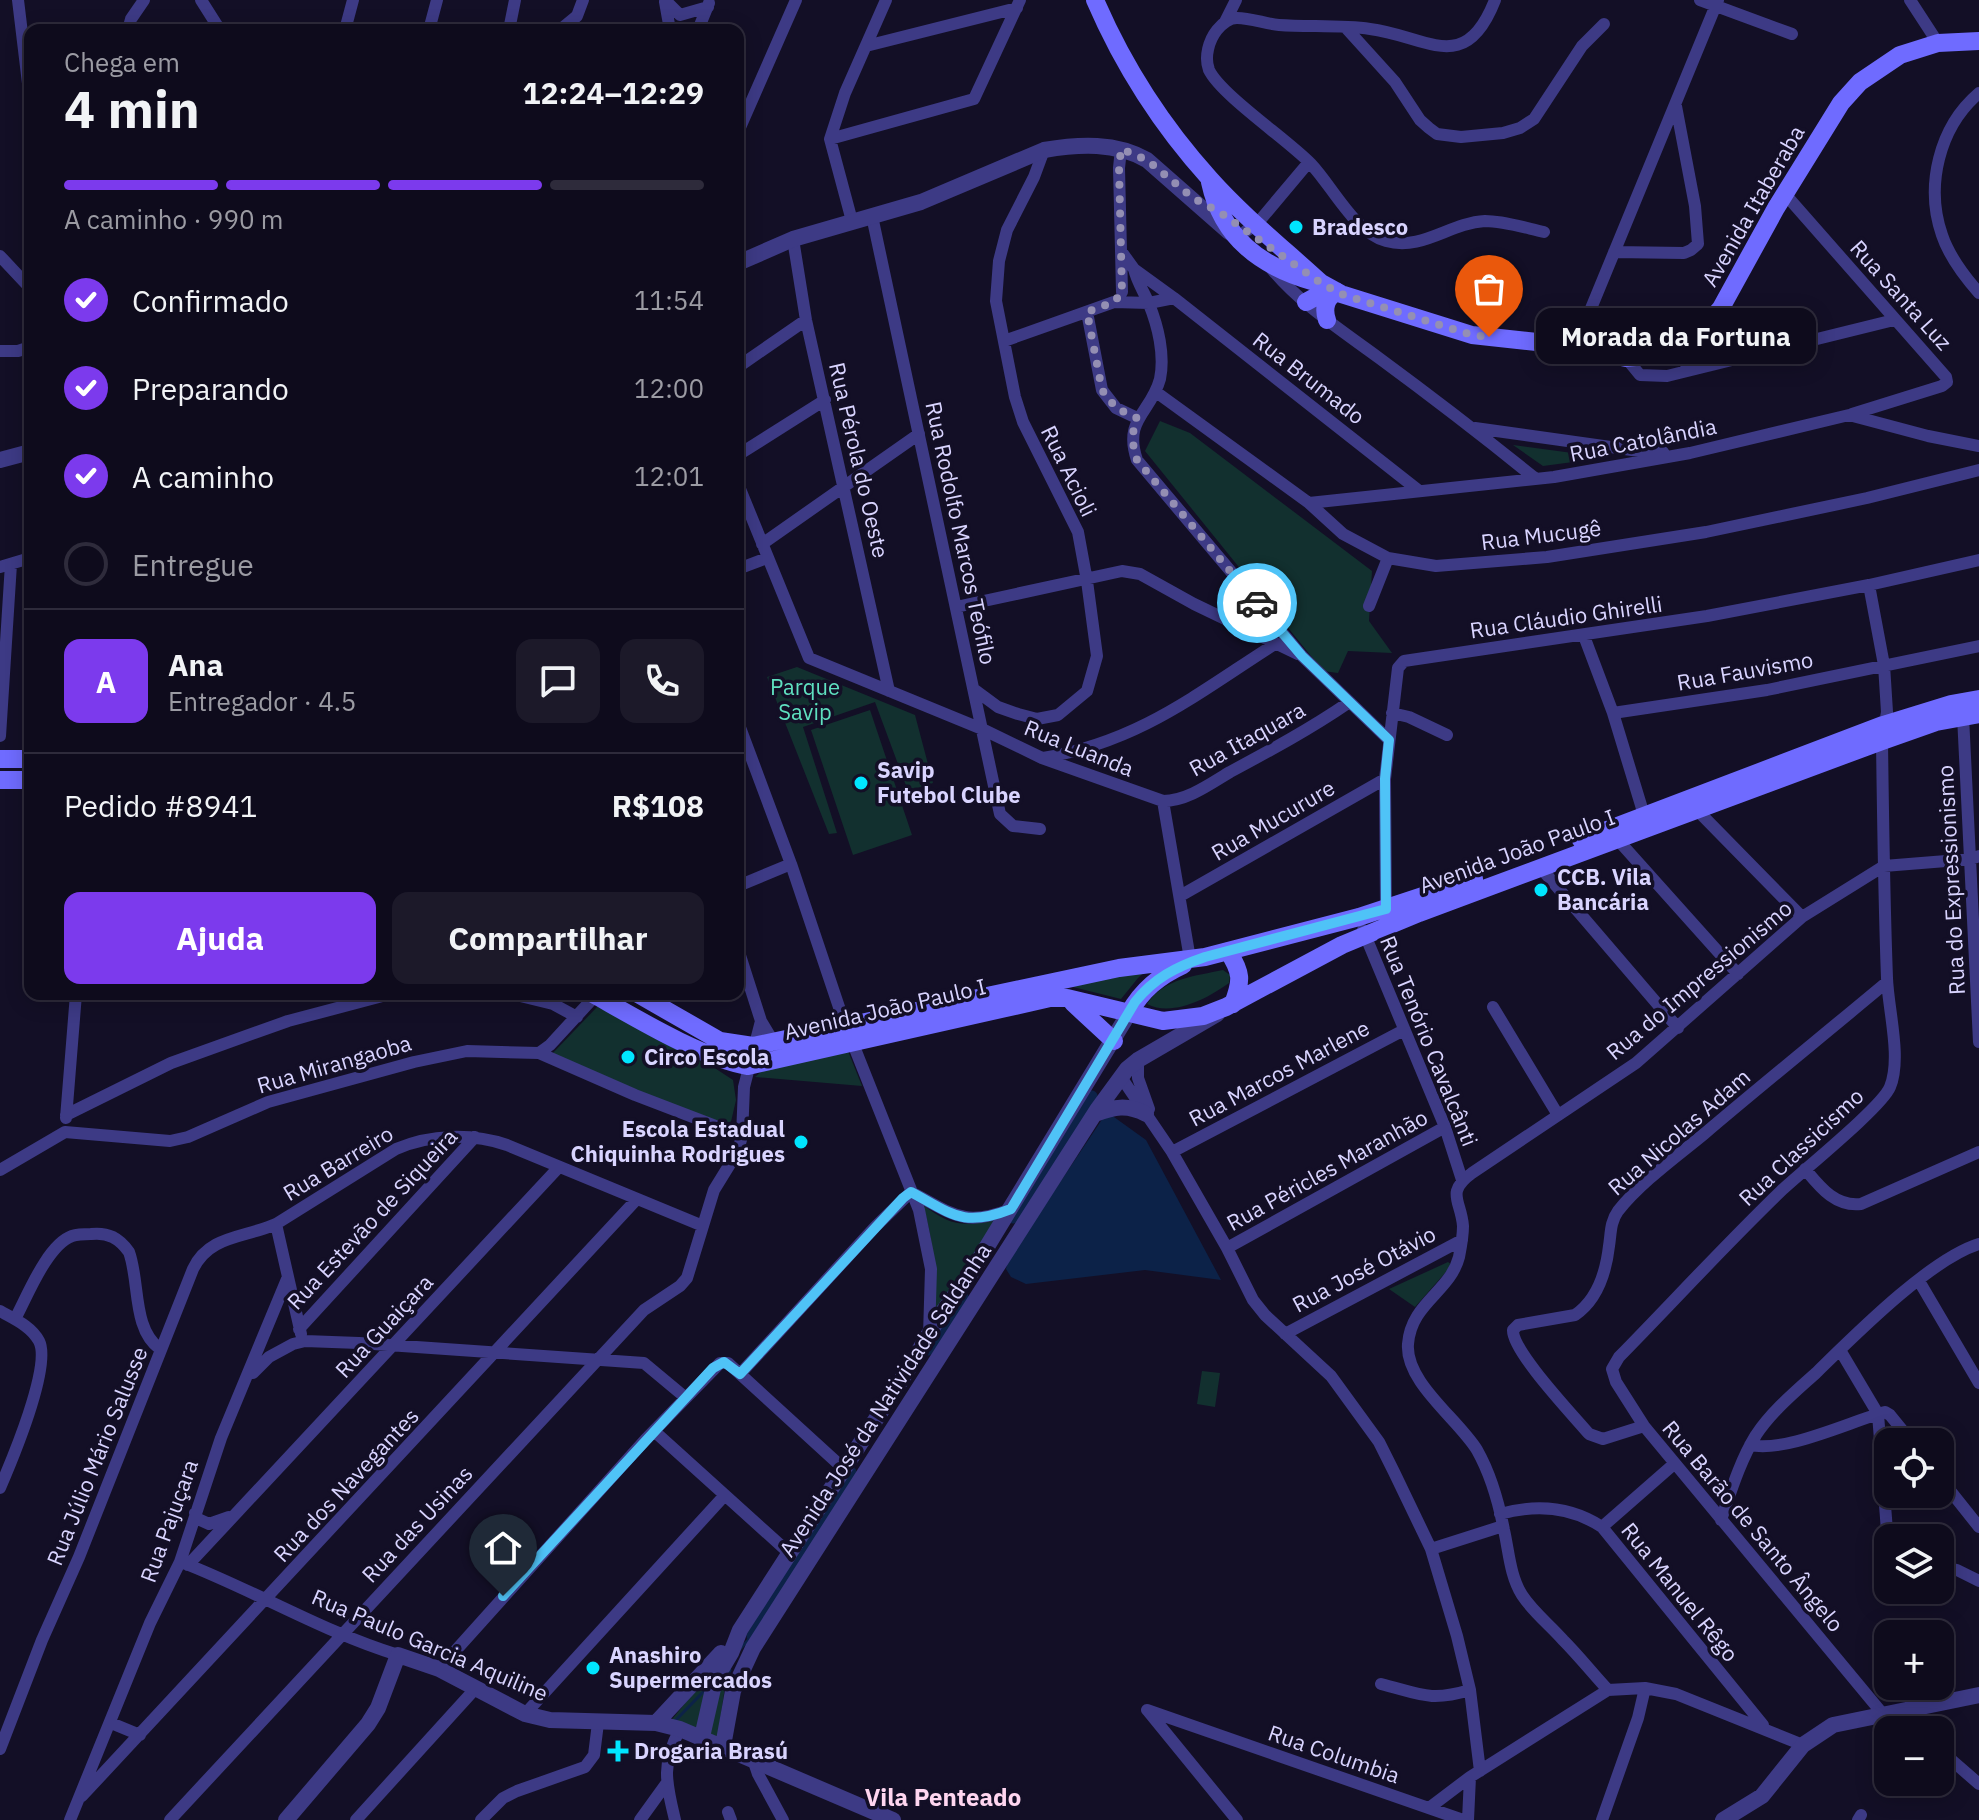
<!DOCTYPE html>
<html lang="pt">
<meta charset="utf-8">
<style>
body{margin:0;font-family:"IBM Plex Sans",sans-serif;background:#1c1929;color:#f1f3f6;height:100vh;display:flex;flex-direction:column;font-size:30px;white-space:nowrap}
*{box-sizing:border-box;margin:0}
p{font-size:26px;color:#9b9ba3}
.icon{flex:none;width:44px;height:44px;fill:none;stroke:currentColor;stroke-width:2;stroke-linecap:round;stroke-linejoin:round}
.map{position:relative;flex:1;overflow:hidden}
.drawer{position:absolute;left:24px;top:24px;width:720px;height:976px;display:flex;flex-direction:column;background:#0e0b1c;border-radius:16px;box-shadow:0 4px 20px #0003,0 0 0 2px #2e2b3b}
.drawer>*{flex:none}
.tools{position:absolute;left:1874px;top:1428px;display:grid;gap:16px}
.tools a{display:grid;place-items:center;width:80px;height:80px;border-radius:16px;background:#0e0b1c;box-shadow:0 4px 20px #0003,0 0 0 2px #2e2b3b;font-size:40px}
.pin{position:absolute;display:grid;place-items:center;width:68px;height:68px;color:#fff;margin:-82px -34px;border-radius:50% 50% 50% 0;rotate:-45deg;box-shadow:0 0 8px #0007}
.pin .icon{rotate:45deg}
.courier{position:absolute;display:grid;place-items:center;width:80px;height:80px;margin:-40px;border:6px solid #4fc3f7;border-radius:50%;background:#fff;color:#222;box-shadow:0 2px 10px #0007}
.bubble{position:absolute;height:56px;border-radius:16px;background:#0e0b1c;box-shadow:0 4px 20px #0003,0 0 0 2px #2e2b3b;font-size:26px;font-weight:700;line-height:56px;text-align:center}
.headline em{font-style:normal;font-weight:700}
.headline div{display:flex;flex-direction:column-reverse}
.headline{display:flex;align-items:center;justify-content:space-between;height:136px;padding:0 40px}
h1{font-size:52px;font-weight:700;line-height:60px}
.bar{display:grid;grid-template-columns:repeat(4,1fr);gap:12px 8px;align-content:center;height:96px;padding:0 40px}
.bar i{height:10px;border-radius:6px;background:#2e2b3b}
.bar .selected{background:#7c3aed}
.bar p{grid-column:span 4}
.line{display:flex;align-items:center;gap:20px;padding:0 40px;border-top:2px solid #2e2b3b}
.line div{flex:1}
.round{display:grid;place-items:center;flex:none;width:84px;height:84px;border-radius:16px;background:#1c1929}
ol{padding:0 40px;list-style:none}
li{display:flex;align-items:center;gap:24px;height:88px}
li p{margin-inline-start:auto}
li .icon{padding:8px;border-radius:50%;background:#7c3aed;color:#fff;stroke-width:4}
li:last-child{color:#9b9ba3}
li i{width:44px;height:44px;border:4px solid #2e2b3b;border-radius:50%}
.button{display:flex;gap:16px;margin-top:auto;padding:16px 40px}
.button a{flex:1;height:92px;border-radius:16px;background:#7c3aed;color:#fff;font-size:32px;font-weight:700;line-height:92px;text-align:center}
.button a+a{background:#1c1929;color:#f1f3f6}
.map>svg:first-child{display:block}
</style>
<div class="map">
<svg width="1979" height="1820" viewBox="0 0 1979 1820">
<rect width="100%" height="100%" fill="#130f26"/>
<path fill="#12302f" d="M1160,421L1190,433L1372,571L1369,621L1392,653L1348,651L1338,673L1323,671L1145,451Z
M1513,445L1595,456L1603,458L1543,466Z
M797,667L915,715L933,783L908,791L875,702L803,727L837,833L829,834L767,677Z
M870,710L912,835L853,855L811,730Z
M1152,965L1138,978L1121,999L1073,987L1072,982Z
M1223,970L1230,975L1229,983C1207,999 1172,1017 1147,1004C1164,978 1196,976 1223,970Z
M598,1006L707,1063L733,1080L736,1100L730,1126L726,1129L551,1055Z
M848,1051L862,1086L755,1077L762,1071Z
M923,1205C952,1227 966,1228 1000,1217L933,1313C935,1269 935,1248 923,1205Z
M1448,1262L1452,1265L1415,1307L1389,1289Z
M1202,1371L1220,1373L1215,1407L1197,1404Z
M708,1675L714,1685H723L725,1687L717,1740L669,1723Z"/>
<path fill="#0c2248" d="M1107,1112L1146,1140L1221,1280L1145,1270L1026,1284L1011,1277L1006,1269L1008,1260Z"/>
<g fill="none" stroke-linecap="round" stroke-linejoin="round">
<path stroke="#0c2248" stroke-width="3" d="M740,1649L751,1637
M723,1685L730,1670
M675,1721L706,1689"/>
<path stroke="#0c2248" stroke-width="11" d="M1013,1218L1092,1096
M928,1350L963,1297
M752,1636L851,1472"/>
<path stroke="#3d3a85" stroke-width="12" d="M18,0L30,100
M201,0L220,30
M665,0L680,15L708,7
M1495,0C1465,77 1427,36 1370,29C1342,25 1308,27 1279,25C1266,24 1251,18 1237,18C1229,18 1222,24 1217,30C1209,40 1204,57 1209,70C1221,95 1288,140 1311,164C1332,186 1355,233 1386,241C1423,251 1449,223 1485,221C1504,221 1526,228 1544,232
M1700,0L1792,34
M1910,0L1938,43
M665,2L670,30
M1225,22L1236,0
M1347,29L1395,82L1420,120L1429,128L1437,134L1461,137L1503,133L1520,128L1534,119L1582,46L1604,24
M128,30L131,19L144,0
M345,30L353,0
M429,30L437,0
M509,30L515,0
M560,30L577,16L583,0
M698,30L709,3
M866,46L1017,8
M1979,93C1939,127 1925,186 1942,235C1949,256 1964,276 1979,293
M738,132L796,0
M830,139L974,99L1020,0
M1121,149L1119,168L1122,292
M1785,194L1946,377L1947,382L1942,386L1852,414
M872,216L1000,814L1013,826L1040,829
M852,221L830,139L845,93L886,0
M1246,231L1256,225L1309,162
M793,239L806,320L889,691
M1614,252L1684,253L1691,250L1698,244L1695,206L1676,106
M0,256L30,288
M1270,267C1299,303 1341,330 1379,358C1432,397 1484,437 1536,479
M1134,269C1137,282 1144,292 1149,304C1158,326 1165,355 1160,379C1151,413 1123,419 1137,460L1302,656L1389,740
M1174,298L1418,490
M1087,312L1102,390L1116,408L1137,418
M1004,341L1114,302L1149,303L1174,298L1134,269L1121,251
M1678,342L1688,370
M0,351H18L30,347
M1571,357L1718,0
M1626,358L1640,375L1667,376L1894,320
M738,367L806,320
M1156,392L1309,503L1343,534L1388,558L1436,566L1547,557L1706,532L1867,498L1979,470
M1475,428L1639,451L1663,452
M738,455L825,400
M738,484L809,658L982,729L1042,758L1163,801C1187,801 1210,784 1230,772C1271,750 1310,729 1348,703
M1309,503L1554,477L1690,453L1849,415L1928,436L1979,446
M762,544L919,434
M0,567L30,558
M738,569L767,558
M1869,585L1884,665L1887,712L1882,741C1883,820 1884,899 1887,978C1888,1009 1902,1058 1890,1087C1882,1107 1801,1172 1781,1191C1725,1245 1673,1302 1619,1357L1612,1369L1616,1382L1644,1426L1882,1713
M1369,606L1388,558
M956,607L1122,571L1140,574L1194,604L1298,654
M1584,636L1613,713L1644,815
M975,690L998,707L1018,714L1037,719L1058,715L1087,691L1097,656L1087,581L1078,532L1023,422L1015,397L996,301L999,261L1007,230L1034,177L1044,150
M1392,713L1409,717L1447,735
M1613,713L1767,690L1979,646
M1963,716L1979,1042
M738,722L791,864L842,1016L919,1210L931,1269L929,1335
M0,736L11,564
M1043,758C1140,741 1195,695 1275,644
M1163,801L1190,959
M1697,810L1802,917
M1618,840L1738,974
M1540,867L1678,1028
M738,886L791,864
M1180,896L1385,779
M1386,909L1385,779L1398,668L1404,661L1707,616L1869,585L1979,560
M1363,930L1445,1127L1462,1180
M738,949L761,1021L770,1036L790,1056
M512,994L553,1004L577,1017
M1493,1007L1558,1115
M539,1053L635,1095L742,1136
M1138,1060V1078L1149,1109
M1121,1077L1172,1152L1227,1248L1253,1300L1265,1315L1331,1376L1379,1442L1394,1472L1431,1549L1457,1636L1470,1690L1480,1771
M66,1115L171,1063L288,1021L390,994
M66,1118L76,994
M1172,1152L1404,1030
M1805,1169C1820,1187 1835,1207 1861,1204L1979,1152
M0,1170L65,1132L170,1141L188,1137L268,1102L414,1062L467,1051L539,1053L550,1045L596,995
M911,1192C952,1213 963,1228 1011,1209
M276,1224L301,1334
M1227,1248L1445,1127
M1919,1281L1979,1383
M0,1311C14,1319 31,1326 39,1341C52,1366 12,1460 0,1488
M15,1319C27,1297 47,1245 72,1236C78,1234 85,1234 91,1234C108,1232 119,1238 129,1252C140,1282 132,1329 160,1349
M299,1329L475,1137
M1285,1334L1462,1240
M1840,1350L1878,1414L1888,1544
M253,1373L269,1357L293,1344L305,1341L359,1343L644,1363L686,1398
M740,1374L875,1227L911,1192
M1644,1426L1603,1439L1589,1434C1573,1415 1512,1351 1513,1330L1518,1325L1575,1315C1597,1300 1606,1272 1609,1246C1611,1234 1610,1222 1618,1211C1640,1183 1676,1157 1704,1134C1764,1083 1826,1033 1887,982
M654,1431L788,1552
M1750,1445C1785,1453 1849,1422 1885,1412L1890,1415L1912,1442
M1940,1478L1979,1527
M195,1513L198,1519L209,1524L229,1517
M1500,1514C1536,1504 1570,1506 1602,1527L1763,1725
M1721,1520C1731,1491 1740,1461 1756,1435C1772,1411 1795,1392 1816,1373C1854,1336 1930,1259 1979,1244
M1602,1527L1674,1464
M1431,1549L1503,1526
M181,1562C254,1590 323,1632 398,1655
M188,1565L559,1167
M1940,1566L1957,1570L1979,1581
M439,1669L645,1440L720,1363H728L844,1469
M1381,1684C1420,1694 1430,1702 1470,1690
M1608,1690C1593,1674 1579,1656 1563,1640C1550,1625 1533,1612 1522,1595C1510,1576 1509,1552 1504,1530C1499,1504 1490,1473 1477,1450C1458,1419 1405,1382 1408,1344C1411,1303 1450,1292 1459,1257C1461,1247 1463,1236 1463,1226C1461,1200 1445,1193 1472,1173L1636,1063L1802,917L1884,866L1971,859L1979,856
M1147,1710L1463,1820
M1148,1711L1237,1820
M1897,1711L1916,1730
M525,1714L725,1495
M111,1723L140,1735
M0,1749L42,1640L79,1557L193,1269C209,1235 245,1238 276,1224L396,1149C431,1134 472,1133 507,1145L703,1226
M1940,1750L1979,1784
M753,1759L758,1774L783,1820
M82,1796L637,1199
M1429,1808L1470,1777L1608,1690L1645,1688L1676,1694L1803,1745
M728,1812L731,1820
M70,1820L150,1623L180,1562L221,1438L287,1279
M170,1820L644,1310L680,1286L687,1278L714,1190L738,1151L742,1136L744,1087L761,1021
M356,1820L475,1689
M481,1820L503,1798L517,1791L585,1767L594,1755L598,1723
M640,1820L666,1784
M675,1820C666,1782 661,1765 680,1729
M1468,1820L1470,1777
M1602,1820L1638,1718L1645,1688
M1858,1820L1861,1815"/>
<path stroke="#3d3a85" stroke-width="16" d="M738,263L793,239L921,202L1044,150C1079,144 1116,142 1147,160L1229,232
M0,460L30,452
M1095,1114C1114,1107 1127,1104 1146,1114
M656,1723L721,1653
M702,1737L715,1680L731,1653L740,1630L907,1371L939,1317L971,1273L1129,1013
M723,1746L733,1691L753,1648L1097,1110L1127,1069L1138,1060L1217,1014
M286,1820L368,1724L378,1708L398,1655L439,1669L525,1714L550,1720L656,1723L680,1729L893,1820
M1723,1820L1762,1796L1803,1745L1833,1725L1979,1695"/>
<path stroke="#6f6bff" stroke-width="18" d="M1095,0C1123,65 1162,126 1210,179C1244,217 1284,249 1321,283L1341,294L1472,335L1574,346L1626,358L1645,356L1678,342L1709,322L1721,308L1776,208L1841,103L1860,82L1900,55L1938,43L1979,41
M1210,182C1222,238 1261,267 1315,282
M1306,302L1317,296L1321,283
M1327,320C1323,308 1326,299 1336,291
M0,759H30
M0,780H30
M1581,840L1883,725L1951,704L1979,699
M1228,951C1242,973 1242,980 1233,1004
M593,994C634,1017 703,1059 748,1066L1050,998H1067L1163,1021L1203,1016L1226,1007L1342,945L1419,913L1882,741L1936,722L1979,714
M638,994L720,1041L753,1046L1119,968L1205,957L1359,917L1474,879
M1073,1003L1114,1041
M1129,1013C1142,990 1159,976 1183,965"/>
</g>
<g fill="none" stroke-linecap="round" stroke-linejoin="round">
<path stroke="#948fb3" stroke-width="8" stroke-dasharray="0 14.4" d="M1257,603L1137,460C1132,444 1131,434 1137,418L1116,408L1102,390L1087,312L1114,302L1122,292L1119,168L1121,149L1147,160L1193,198L1221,213L1321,283L1341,294L1472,335L1489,337"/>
<path stroke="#4fc3f7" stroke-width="10" d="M503,1596L713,1368L724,1362L740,1374L903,1198L911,1192C952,1214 963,1228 1011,1209L1135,1002C1154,978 1176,967 1205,957L1386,909L1385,779L1389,740L1302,656L1257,603"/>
</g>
<g fill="#00e5ff" stroke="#130f26" stroke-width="3">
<circle cx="1296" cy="227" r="8"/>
<circle cx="861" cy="783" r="8"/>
<circle cx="1541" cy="890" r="8"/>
<circle cx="628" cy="1057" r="8"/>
<circle cx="801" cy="1142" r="8"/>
<circle cx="593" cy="1668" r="8"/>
<path d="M614 1739h8v8h8v8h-8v8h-8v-8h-8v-8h8z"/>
</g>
<g text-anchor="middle" stroke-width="7" stroke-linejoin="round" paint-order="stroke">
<g font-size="22" fill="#d9d4ff" stroke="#130f26">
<text transform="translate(1753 206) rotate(-60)" y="8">Avenida Itaberaba</text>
<text transform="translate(1901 295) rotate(48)" y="8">Rua Santa Luz</text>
<text transform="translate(1309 378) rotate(38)" y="8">Rua Brumado</text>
<text transform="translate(1643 440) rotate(-11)" y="8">Rua Catolândia</text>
<text transform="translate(859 460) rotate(77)" y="8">Rua Pérola do Oeste</text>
<text transform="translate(1069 471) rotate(64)" y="8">Rua Acioli</text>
<text transform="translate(961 533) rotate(78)" y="8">Rua Rodolfo Marcos Teófilo</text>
<text transform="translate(1541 535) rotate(-7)" y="8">Rua Mucugê</text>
<text transform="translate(1566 617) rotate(-8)" y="8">Rua Cláudio Ghirelli</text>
<text transform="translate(1745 671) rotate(-10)" y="8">Rua Fauvismo</text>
<text transform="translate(1247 739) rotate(-29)" y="8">Rua Itaquara</text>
<text transform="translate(1079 748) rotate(22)" y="8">Rua Luanda</text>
<text transform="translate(1273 820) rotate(-30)" y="8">Rua Mucurure</text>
<text transform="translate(1517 851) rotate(-20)" y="8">Avenida João Paulo I</text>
<text transform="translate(1951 880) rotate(-93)" y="8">Rua do Expressionismo</text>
<text transform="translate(1699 980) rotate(-40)" y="8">Rua do Impressionismo</text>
<text transform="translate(885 1009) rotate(-13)" y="8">Avenida João Paulo I</text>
<text transform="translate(1429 1041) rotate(68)" y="8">Rua Tenório Cavalcânti</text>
<text transform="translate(334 1064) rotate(-16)" y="8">Rua Mirangaoba</text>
<text transform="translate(1279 1073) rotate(-28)" y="8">Rua Marcos Marlene</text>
<text transform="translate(1679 1132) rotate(-41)" y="8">Rua Nicolas Adam</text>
<text transform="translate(1801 1147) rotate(-43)" y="8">Rua Classicismo</text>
<text transform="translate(338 1163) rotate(-31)" y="8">Rua Barreiro</text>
<text transform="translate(1327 1170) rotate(-29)" y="8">Rua Péricles Maranhão</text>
<text transform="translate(372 1219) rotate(-47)" y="8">Rua Estevão de Siqueira</text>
<text transform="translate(1364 1269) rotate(-28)" y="8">Rua José Otávio</text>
<text transform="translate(384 1326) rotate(-47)" y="8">Rua Guaiçara</text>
<text transform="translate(885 1400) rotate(-57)" y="8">Avenida José da Natividade Saldanha</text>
<text transform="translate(97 1456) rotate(-68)" y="8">Rua Júlio Mário Salusse</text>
<text transform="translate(346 1485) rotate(-47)" y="8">Rua dos Navegantes</text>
<text transform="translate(169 1521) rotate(-70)" y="8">Rua Pajuçara</text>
<text transform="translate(417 1524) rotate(-47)" y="8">Rua das Usinas</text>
<text transform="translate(1753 1526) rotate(50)" y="8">Rua Barão de Santo Ângelo</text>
<text transform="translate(1680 1592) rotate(51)" y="8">Rua Manuel Rêgo</text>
<text transform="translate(430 1645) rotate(23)" y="8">Rua Paulo Garcia Aquiline</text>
<text transform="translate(1334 1754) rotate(19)" y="8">Rua Columbia</text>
</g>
<g font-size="22" font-weight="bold" fill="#d9d4ff" stroke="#130f26" text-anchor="start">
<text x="1312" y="235">Bradesco</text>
<text x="877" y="778">Savip<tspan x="877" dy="25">Futebol Clube</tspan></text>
<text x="1557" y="885">CCB. Vila<tspan x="1557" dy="25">Bancária</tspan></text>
<text x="644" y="1065">Circo Escola</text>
<text x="785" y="1137" text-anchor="end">Escola Estadual<tspan x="785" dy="25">Chiquinha Rodrigues</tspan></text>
<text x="609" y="1663">Anashiro<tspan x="609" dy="25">Supermercados</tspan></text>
<text x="634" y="1759">Drogaria Brasú</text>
</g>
<g font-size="22" fill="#5fe0c0" stroke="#130f26">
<text x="805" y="695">Parque<tspan x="805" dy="25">Savip</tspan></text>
</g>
<g font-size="24" font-weight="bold" fill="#ffd6f0" stroke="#130f26">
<text x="943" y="1806">Vila Penteado</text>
</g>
</g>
</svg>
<div class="tools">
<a><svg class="icon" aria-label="locate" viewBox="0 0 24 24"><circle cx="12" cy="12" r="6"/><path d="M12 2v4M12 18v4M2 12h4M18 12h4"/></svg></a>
<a><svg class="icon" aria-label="layers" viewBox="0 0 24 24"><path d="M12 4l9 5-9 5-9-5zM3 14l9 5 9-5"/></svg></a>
<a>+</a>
<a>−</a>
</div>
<div class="pin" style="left:1489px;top:337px;background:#ea580c"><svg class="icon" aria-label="bag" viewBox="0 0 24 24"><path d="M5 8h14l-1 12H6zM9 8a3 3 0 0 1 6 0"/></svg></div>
<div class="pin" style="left:503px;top:1596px;background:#1f2937"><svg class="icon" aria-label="home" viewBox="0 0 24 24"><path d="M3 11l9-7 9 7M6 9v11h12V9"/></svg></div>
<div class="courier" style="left:1257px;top:603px"><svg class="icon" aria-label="car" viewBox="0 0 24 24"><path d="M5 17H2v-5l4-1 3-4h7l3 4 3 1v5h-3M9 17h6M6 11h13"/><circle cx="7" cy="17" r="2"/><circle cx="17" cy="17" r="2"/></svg></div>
<div class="bubble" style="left:1536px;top:308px;width:280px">Morada da Fortuna</div>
<section class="drawer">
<div class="headline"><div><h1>4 min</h1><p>Chega em</p></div><em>12:24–12:29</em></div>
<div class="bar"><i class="selected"></i><i class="selected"></i><i class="selected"></i><i></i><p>A caminho · 990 m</p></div>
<ol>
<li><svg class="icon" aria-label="check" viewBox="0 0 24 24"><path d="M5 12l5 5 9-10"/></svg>Confirmado<p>11:54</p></li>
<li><svg class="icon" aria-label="check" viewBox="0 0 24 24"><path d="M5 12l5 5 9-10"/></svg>Preparando<p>12:00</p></li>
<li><svg class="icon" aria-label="check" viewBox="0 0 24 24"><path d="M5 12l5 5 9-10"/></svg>A caminho<p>12:01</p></li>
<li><i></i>Entregue</li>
</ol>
<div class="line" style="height:144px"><b class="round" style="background:#7c3aed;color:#fff">A</b><div><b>Ana</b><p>Entregador · 4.5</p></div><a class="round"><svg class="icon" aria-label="chat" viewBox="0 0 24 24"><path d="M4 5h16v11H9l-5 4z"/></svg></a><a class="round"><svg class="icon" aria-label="phone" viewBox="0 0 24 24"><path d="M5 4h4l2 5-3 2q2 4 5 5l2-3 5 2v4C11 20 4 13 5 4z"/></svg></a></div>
<div class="line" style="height:104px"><div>Pedido #8941</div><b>R$108</b></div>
<div class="button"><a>Ajuda</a><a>Compartilhar</a></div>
</section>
</div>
